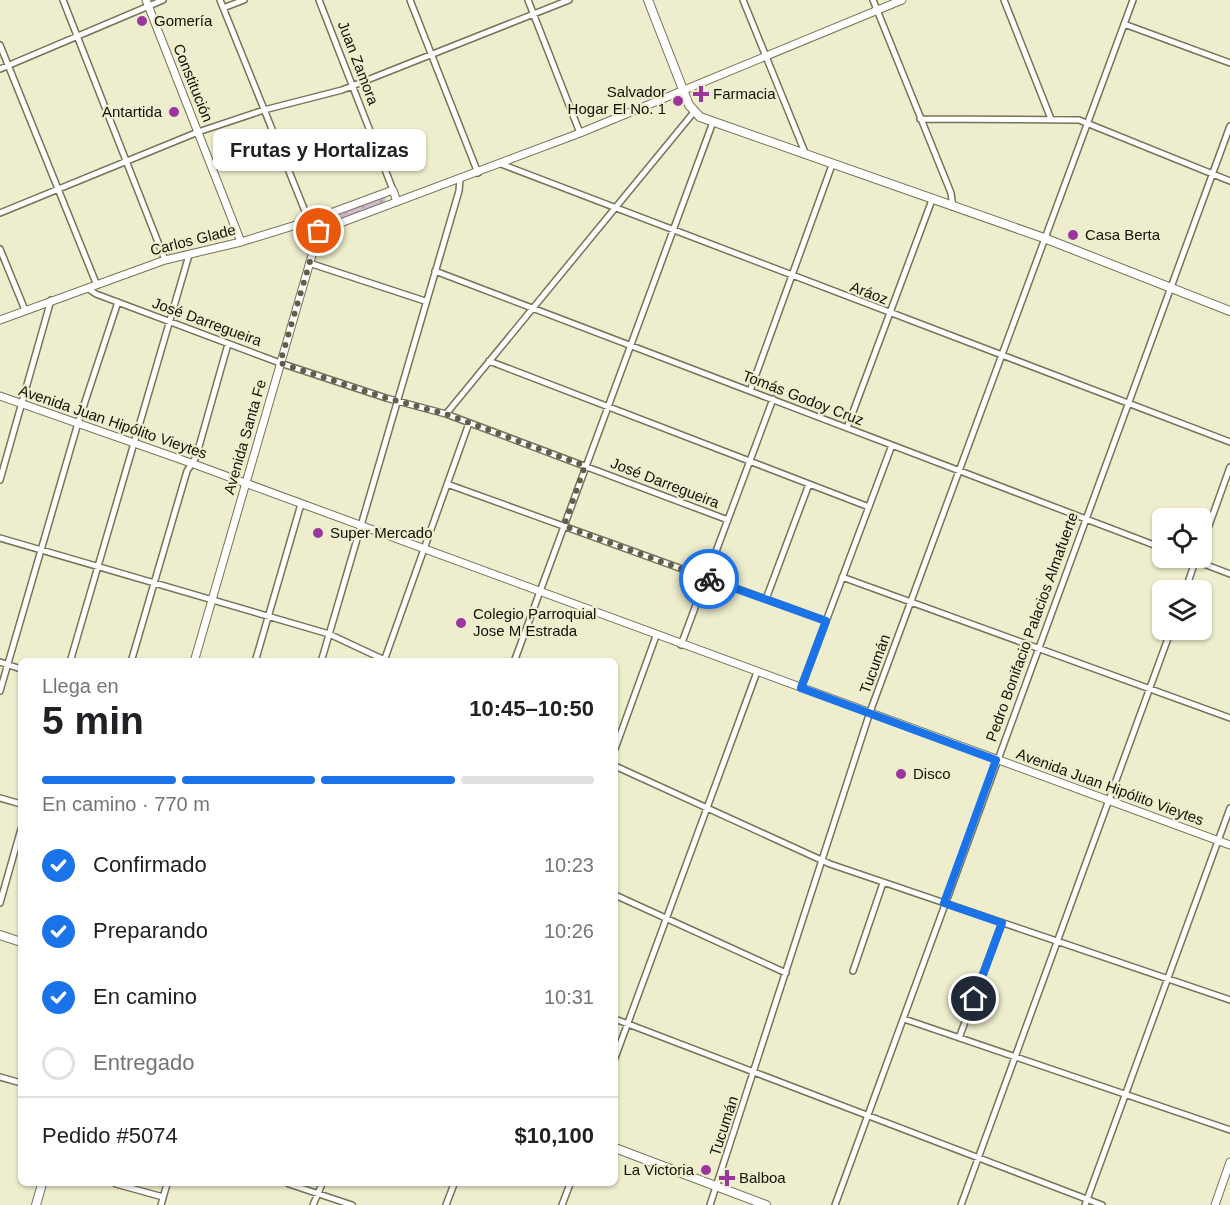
<!DOCTYPE html>
<html lang="es">
<meta charset="utf-8">
<style>
body{margin:0;font-family:Helvetica,sans-serif;background:#f6f6f6;color:#202124;height:100vh;display:flex;flex-direction:column;font-size:22px;white-space:nowrap}
*{box-sizing:border-box;margin:0}
p{font-size:20px;color:#757577}
.icon{flex:none;width:33px;height:33px;fill:none;stroke:currentColor;stroke-width:2;stroke-linecap:round;stroke-linejoin:round}
.map{position:relative;flex:1;overflow:hidden}
.drawer{position:absolute;left:18px;top:658px;width:600px;height:528px;display:flex;flex-direction:column;background:#fff;border-radius:9px;box-shadow:0 2px 4px #0004}
.drawer>*{flex:none}
.buttons{position:absolute;left:1152px;top:508px;display:grid;gap:12px}
.buttons a{display:grid;place-items:center;width:60px;height:60px;border-radius:9px;background:#fff;box-shadow:0 2px 4px #0004;font-size:30px}
.pin{position:absolute;display:grid;place-items:center;width:51px;height:51px;color:#fff;margin:-26px;border:3px solid #fff;border-radius:50%;box-shadow:0 2px 6px #0007}
.courier{position:absolute;display:grid;place-items:center;width:60px;height:60px;margin:-30px;border:4px solid #1a73e8;border-radius:50%;background:#fff;color:#222;box-shadow:0 2px 8px #0007}
.bubble{position:absolute;height:42px;border-radius:9px;background:#fff;box-shadow:0 2px 4px #0004;font-size:20px;font-weight:600;line-height:42px;text-align:center}
.summary em{font-style:normal;font-weight:600}
.summary div{display:flex;flex-direction:column-reverse}
.summary{display:flex;align-items:center;justify-content:space-between;height:102px;padding:0 24px}
h1{font-size:39px;font-weight:600;line-height:45px}
.bar{display:grid;grid-template-columns:repeat(4,1fr);gap:9px 6px;align-content:center;height:72px;padding:0 24px}
.bar i{height:8px;border-radius:4px;background:#e0e0e0}
.bar .on{background:#1a73e8}
.bar p{grid-column:span 4}
.line{display:flex;align-items:center;gap:15px;padding:0 24px;border-top:2px solid #e0e0e0}
.line div{flex:1}
ol{padding:0 24px;list-style:none}
li{display:flex;align-items:center;gap:18px;height:66px}
li p{margin-inline-start:auto}
li .icon{padding:6px;border-radius:50%;background:#1a73e8;color:#fff;stroke-width:4}
li:last-child{color:#757577}
li i{width:33px;height:33px;border:3px solid #e0e0e0;border-radius:50%}
.map>svg:first-child{display:block}
</style>
<div class="map">
<svg width="1230" height="1205" viewBox="0 0 1230 1205">
<defs>
<pattern id="grass-dots" width="8" height="8" patternUnits="userSpaceOnUse" patternTransform="scale(1.5)"><rect width="8" height="8" fill="#d3b9d1"/><path d="M2 2h.1M6 6h.1" fill="none" stroke="#b49eb2" stroke-width="1.8" stroke-linecap="round"/></pattern>
</defs>
<rect width="100%" height="100%" fill="#eeedcd"/>
<path fill="url(#grass-dots)" d="M386,196L385,203L334,222L328,219Z"/>
<g fill="none" stroke-linecap="round" stroke-linejoin="round">
<defs>
<path id="minor" d="M63,0L165,260
M220,0L309,221
M319,0L393,190
M410,0L478,173
M528,0L580,133
M743,0L806,155
M873,0L951,193L953,207
M1004,0L1051,119
M223,8L244,0
M1124,24L1230,63
M0,45L96,283
M0,69L163,0
M920,119L1079,120L1230,181
M501,164L1230,442
M0,213L198,132L264,110L342,90L569,0
M0,249L25,310
M309,263L425,301
M435,271L1162,548
M87,288L96,294L280,363L386,398L446,414L728,520
M489,361L869,507
M750,391L832,165
M446,414L694,112
M847,428L932,200
M0,480L51,300
M447,484L826,621
M0,538L329,634L389,662
M1202,545L1230,467
M1188,558L1230,574
M842,577L1230,718
M1185,591L1196,559
M766,599L809,484
M681,645L773,399
M384,661L469,423
M0,662L21,669
M70,662L189,255
M131,662L187,471L196,457L228,344
M255,662L301,504
M321,662L459,191L460,179
M514,662L713,122
M801,688L892,445
M0,691L78,423L118,302
M615,749L656,636
M615,766L830,864L1230,1000
M0,798L21,804
M615,895L786,973
M0,903L21,829
M853,971L883,883
M615,1019L1102,1205
M904,1019L1230,1130
M959,1038L1002,923
M615,1058L757,672
M0,1077L21,1083
M116,1184L163,1197
M289,1184L352,1205
M161,1205L167,1184
M313,1205L322,1184
M446,1205L454,1184
M562,1205L570,1184
M710,1205L870,712L1133,0
M835,1205L1230,126
M961,1205L1171,630
M1085,1205L1230,808"/>
<path id="tertiary" d="M146,0L241,242
M319,231L580,133L902,0
M0,320L165,260L241,242L309,221L393,190L397,202
M0,396L191,463L1230,845
M194,662L319,231L316,219
M1215,1205L1230,1162"/>
<path id="secondary" d="M648,0L689,105L700,117L1044,238L1230,311
M0,935L21,942
M615,1148L766,1205
M36,1205L42,1184"/>
</defs>
<use href="#minor" stroke="#757458" stroke-width="8"/>
<use href="#tertiary" stroke="#757458" stroke-width="9"/>
<use href="#secondary" stroke="#757458" stroke-width="10"/>
<use href="#minor" stroke="#fff" stroke-width="5"/>
<use href="#tertiary" stroke="#fff" stroke-width="7"/>
<use href="#secondary" stroke="#fff" stroke-width="8"/>
</g>
<g fill="none" stroke-linecap="round" stroke-linejoin="round">
<path stroke="#605f4c" stroke-width="6" stroke-dasharray="0 10.8" d="M319,231L280,363L386,398L446,414L585,466L564,526L709,579"/>
<path stroke="#1a73e8" stroke-width="8" d="M709,579L826,621L801,688L996,760L944,903L1002,923L974,999"/>
</g>
<g fill="#9b379c" stroke="#eeedcd" stroke-width="2">
<circle cx="142" cy="21" r="6"/>
<path d="M698 85h6v6h6v6h-6v6h-6v-6h-6v-6h6z"/>
<circle cx="678" cy="101" r="6"/>
<circle cx="174" cy="112" r="6"/>
<circle cx="1073" cy="235" r="6"/>
<circle cx="318" cy="533" r="6"/>
<circle cx="461" cy="623" r="6"/>
<circle cx="901" cy="774" r="6"/>
<circle cx="706" cy="1170" r="6"/>
<path d="M724 1169h6v6h6v6h-6v6h-6v-6h-6v-6h6z"/>
</g>
<g text-anchor="middle" stroke-width="4.5" stroke-linejoin="round" paint-order="stroke">
<g font-size="15" fill="#131207" stroke="#eeedcd" text-anchor="start">
<text x="154" y="26">Gomería</text>
<text x="666" y="97" text-anchor="end">Salvador<tspan x="666" dy="17">Hogar El No. 1</tspan></text>
<text x="713" y="99">Farmacia</text>
<text x="162" y="117" text-anchor="end">Antartida</text>
<text x="1085" y="240">Casa Berta</text>
<text x="330" y="538">Super Mercado</text>
<text x="473" y="619">Colegio Parroquial<tspan x="473" dy="17">Jose M Estrada</tspan></text>
<text x="913" y="779">Disco</text>
<text x="694" y="1175" text-anchor="end">La Victoria</text>
<text x="739" y="1183">Balboa</text>
</g>
<g font-size="15" fill="#131207" stroke="#eeedcd">
<text transform="translate(358 63) rotate(69)" y="5">Juan Zamora</text>
<text transform="translate(193 83) rotate(68)" y="5">Constitución</text>
<text transform="translate(193 240) rotate(-14)" y="5">Carlos Glade</text>
<text transform="translate(869 293) rotate(21)" y="5">Aráoz</text>
<text transform="translate(207 322) rotate(20)" y="5">José Darregueira</text>
<text transform="translate(803 398) rotate(21)" y="5">Tomás Godoy Cruz</text>
<text transform="translate(113 422) rotate(19)" y="5">Avenida Juan Hipólito Vieytes</text>
<text transform="translate(245 437) rotate(-74)" y="5">Avenida Santa Fe</text>
<text transform="translate(665 483) rotate(21)" y="5">José Darregueira</text>
<text transform="translate(1032 627) rotate(-70)" y="5">Pedro Bonifacio Palacios Almafuerte</text>
<text transform="translate(875 664) rotate(-70)" y="5">Tucumán</text>
<text transform="translate(1110 787) rotate(20)" y="5">Avenida Juan Hipólito Vieytes</text>
<text transform="translate(724 1126) rotate(-72)" y="5">Tucumán</text>
</g>
</g>
</svg>
<div class="buttons">
<a><svg class="icon" aria-label="locate" viewBox="0 0 24 24"><circle cx="12" cy="12" r="6"/><path d="M12 2v4M12 18v4M2 12h4M18 12h4"/></svg></a>
<a><svg class="icon" aria-label="layers" viewBox="0 0 24 24"><path d="M12 4l9 5-9 5-9-5zM3 14l9 5 9-5"/></svg></a>
</div>
<div class="pin" style="left:319px;top:231px;background:#ea580c"><svg class="icon" aria-label="bag" viewBox="0 0 24 24"><path d="M5 8h14l-1 12H6zM9 8a3 3 0 0 1 6 0"/></svg></div>
<div class="pin" style="left:974px;top:999px;background:#1f2937"><svg class="icon" aria-label="home" viewBox="0 0 24 24"><path d="M3 11l9-7 9 7M6 9v11h12V9"/></svg></div>
<div class="courier" style="left:709px;top:579px"><svg class="icon" aria-label="bike" viewBox="0 0 24 24"><circle cx="6" cy="16" r="4"/><circle cx="18" cy="16" r="4"/><path d="M6 16l4-8h5l3 8M10 8l3 8H6M13 5h3"/></svg></div>
<div class="bubble" style="left:213px;top:129px;width:213px">Frutas y Hortalizas</div>
<section class="drawer">
<div class="summary"><div><h1>5 min</h1><p>Llega en</p></div><em>10:45–10:50</em></div>
<div class="bar"><i class="on"></i><i class="on"></i><i class="on"></i><i></i><p>En camino · 770 m</p></div>
<ol>
<li><svg class="icon" aria-label="check" viewBox="0 0 24 24"><path d="M5 12l5 5 9-10"/></svg>Confirmado<p>10:23</p></li>
<li><svg class="icon" aria-label="check" viewBox="0 0 24 24"><path d="M5 12l5 5 9-10"/></svg>Preparando<p>10:26</p></li>
<li><svg class="icon" aria-label="check" viewBox="0 0 24 24"><path d="M5 12l5 5 9-10"/></svg>En camino<p>10:31</p></li>
<li><i></i>Entregado</li>
</ol>
<div class="line" style="height:78px"><div>Pedido #5074</div><b>$10,100</b></div>
</section>
</div>
